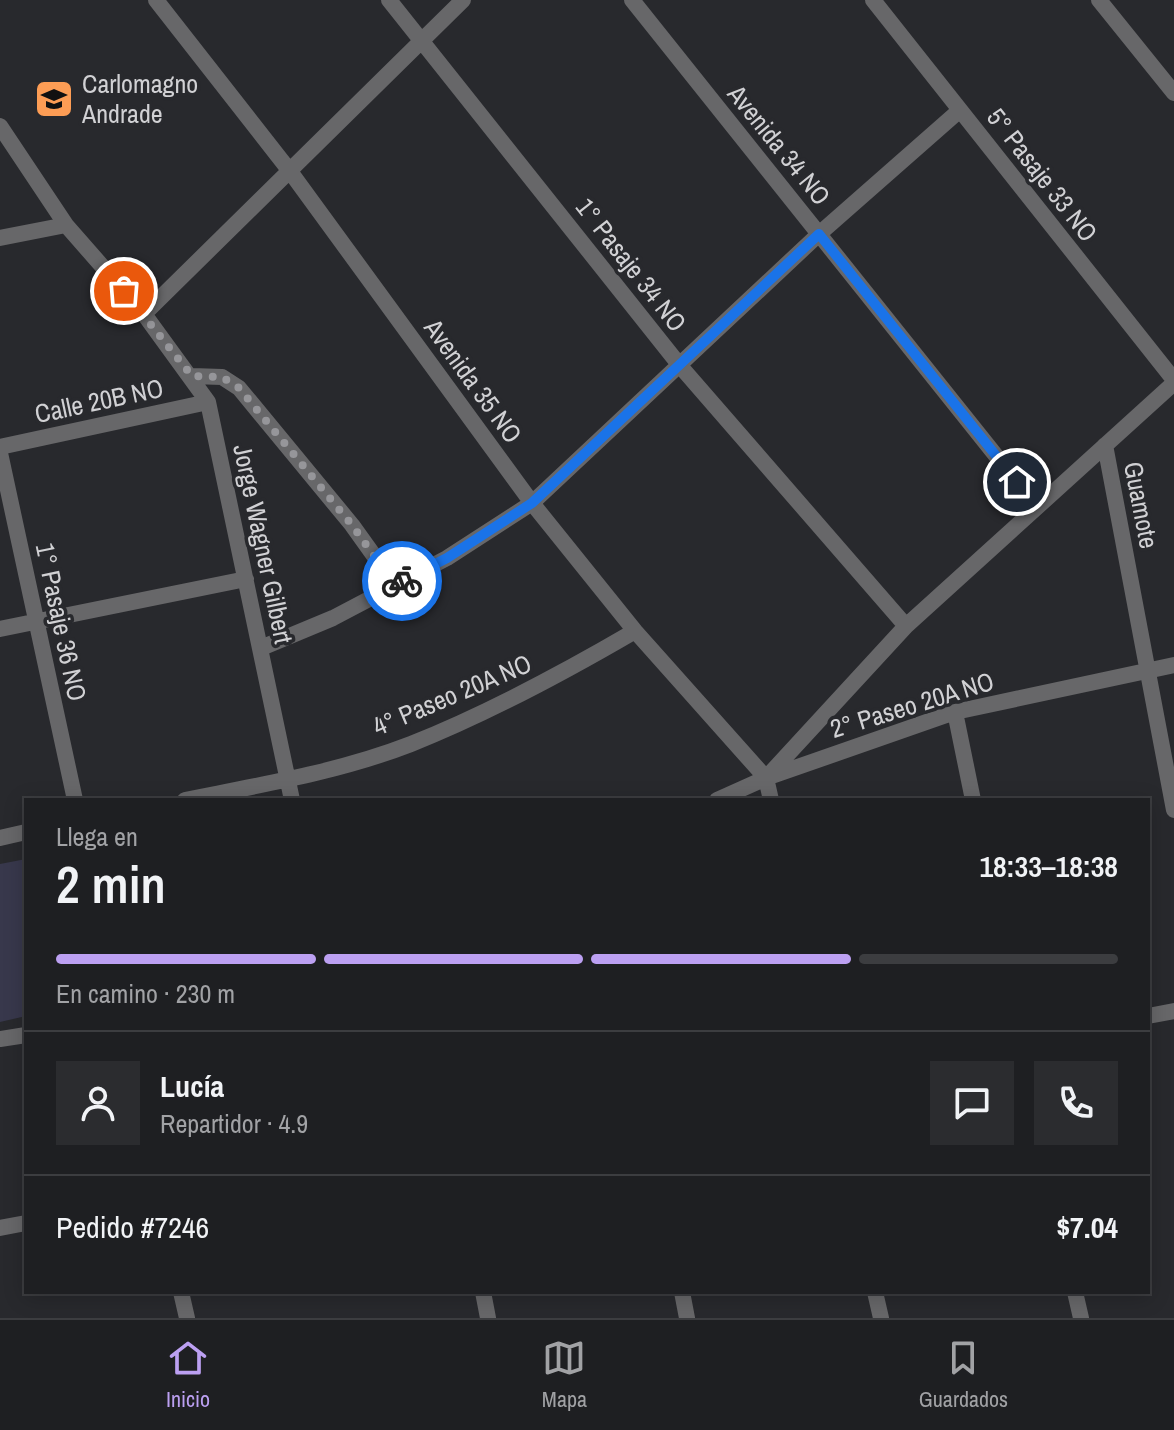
<!DOCTYPE html>
<html lang="es">
<meta charset="utf-8">
<style>
body{margin:0;font-family:"Archivo Narrow",sans-serif;background:#2b2c2f;color:#f1f3f6;height:100vh;display:flex;flex-direction:column;font-size:30px;white-space:nowrap}
*{box-sizing:border-box;margin:0}
p{font-size:26px;color:#a1a2a5}
.icon{flex:none;width:44px;height:44px;fill:none;stroke:currentColor;stroke-width:2;stroke-linecap:round;stroke-linejoin:round}
.map{position:relative;flex:1;overflow:hidden}
.panel{position:absolute;left:24px;top:798px;width:1126px;height:496px;display:flex;flex-direction:column;background:#1e1f22;border-radius:0px;box-shadow:0 4px 20px #0003,0 0 0 2px #3c3d40}
.panel>*{flex:none}
.pin{position:absolute;display:grid;place-items:center;width:68px;height:68px;color:#fff;margin:-34px;border:4px solid #fff;border-radius:50%;box-shadow:0 2px 8px #0007}
.courier{position:absolute;display:grid;place-items:center;width:80px;height:80px;margin:-40px;border:6px solid #1a73e8;border-radius:50%;background:#fff;color:#222;box-shadow:0 2px 10px #0007}
.summary em{font-style:normal;font-weight:600}
.summary div{display:flex;flex-direction:column-reverse}
.summary{display:flex;align-items:center;justify-content:space-between;height:136px;padding:0 32px}
h1{font-size:52px;font-weight:600;line-height:60px}
.bar{display:grid;grid-template-columns:repeat(4,1fr);gap:12px 8px;align-content:center;height:96px;padding:0 32px}
.bar i{height:10px;border-radius:6px;background:#3c3d40}
.bar .on{background:#bca0f2}
.bar p{grid-column:span 4}
.line{display:flex;align-items:center;gap:20px;padding:0 32px;border-top:2px solid #3c3d40}
.line div{flex:1}
.round{display:grid;place-items:center;flex:none;width:84px;height:84px;border-radius:0px;background:#2b2c2f}
.tab-bar{display:flex;justify-content:space-around;align-items:center;height:112px;border-top:2px solid #3c3d40;background:#1e1f22;font-size:22px;color:#a1a2a5}
.tab-bar a{display:grid;justify-items:center;gap:4px}
.tab-bar .on{color:#bca0f2}
.map>svg:first-child{display:block}
</style>
<div class="map">
<svg width="1174" height="1318" viewBox="0 0 1174 1318">
<rect width="100%" height="100%" fill="#28292d"/>
<path fill="#38384c" d="M26,859V1016L0,1022V864Z"/>
<g fill="none" stroke-linecap="round" stroke-linejoin="round">
<path stroke="#676769" stroke-width="16" d="M156,0L289,170L532,503L635,631L766,778L771,800
M389,0L681,367L906,626
M632,0L1037,507
M873,0L1174,380
M1099,0L1174,93
M0,126L66,225L144,314L208,402L292,800
M0,238L66,225
M144,314L463,0
M192,376L222,377L239,388L352,525L395,585
M1105,445L1174,810
M0,447L208,402
M0,453L75,800
M0,629L246,579
M261,648L333,618L447,558L532,503L819,234L960,110
M955,712L973,800
M766,778L906,626L1174,383
M185,800C260,785 339,772 411,744C489,713 563,673 635,631
M717,800L766,778L955,712L1174,665
M0,838L26,832
M1148,1016L1174,1011
M0,1039L26,1035
M0,1228L26,1223
M181,1292L187,1318
M483,1292L488,1318
M682,1292L687,1318
M875,1292L881,1318
M1075,1292L1081,1318"/>
</g>
<g fill="none" stroke-linecap="round" stroke-linejoin="round">
<path stroke="#96969a" stroke-width="8" stroke-dasharray="0 14.4" d="M124,291L192,376L222,377L239,388L352,525L395,585L402,581"/>
<path stroke="#1a73e8" stroke-width="10" d="M402,581L447,558L532,503L819,234L1017,482"/>
</g>
<defs>
<symbol id="school-square" viewBox="-11 -11 22 22"><rect x="-9" y="-9" width="18" height="18" rx="4" fill="#fd9d55" stroke="#28292d"/><path d="M0-5L7-2L0 1L-7-2ZM-4 1L0 2.5L4 1V4Q0 6-4 4Z" fill="#111"/></symbol>
</defs>
<g fill-rule="evenodd">
<use href="#school-square" x="32" y="77" width="44" height="44"/>
</g>
<g text-anchor="middle" stroke-width="7" stroke-linejoin="round" paint-order="stroke">
<g font-size="26" fill="#d1d1d4" stroke="#28292d" text-anchor="start">
<text x="82" y="93">Carlomagno<tspan x="82" dy="30">Andrade</tspan></text>
</g>
<g font-size="26" fill="#d1d1d4" stroke="#28292d">
<text transform="translate(779 145) rotate(51)" y="9">Avenida 34 NO</text>
<text transform="translate(1042 175) rotate(52)" y="9">5° Pasaje 33 NO</text>
<text transform="translate(631 265) rotate(52)" y="9">1° Pasaje 34 NO</text>
<text transform="translate(473 381) rotate(54)" y="9">Avenida 35 NO</text>
<text transform="translate(99 401) rotate(-12)" y="9">Calle 20B NO</text>
<text transform="translate(1141 505) rotate(79)" y="9">Guamote</text>
<text transform="translate(263 544) rotate(78)" y="9">Jorge Wagner Gilbert</text>
<text transform="translate(61 622) rotate(78)" y="9">1° Pasaje 36 NO</text>
<text transform="translate(452 695) rotate(-23)" y="9">4° Paseo 20A NO</text>
<text transform="translate(912 705) rotate(-17)" y="9">2° Paseo 20A NO</text>
</g>
</g>
</svg>
<div class="pin" style="left:124px;top:291px;background:#ea580c"><svg class="icon" aria-label="bag" viewBox="0 0 24 24"><path d="M5 8h14l-1 12H6zM9 8a3 3 0 0 1 6 0"/></svg></div>
<div class="pin" style="left:1017px;top:482px;background:#1f2937"><svg class="icon" aria-label="home" viewBox="0 0 24 24"><path d="M3 11l9-7 9 7M6 9v11h12V9"/></svg></div>
<div class="courier" style="left:402px;top:581px"><svg class="icon" aria-label="bike" viewBox="0 0 24 24"><circle cx="6" cy="16" r="4"/><circle cx="18" cy="16" r="4"/><path d="M6 16l4-8h5l3 8M10 8l3 8H6M13 5h3"/></svg></div>
<section class="panel">
<div class="summary"><div><h1>2 min</h1><p>Llega en</p></div><em>18:33–18:38</em></div>
<div class="bar"><i class="on"></i><i class="on"></i><i class="on"></i><i></i><p>En camino · 230 m</p></div>
<div class="line" style="height:144px"><a class="round"><svg class="icon" aria-label="person" viewBox="0 0 24 24"><circle cx="12" cy="8" r="4"/><path d="M4 21q1-7 8-7t8 7"/></svg></a><div><b>Lucía</b><p>Repartidor · 4.9</p></div><a class="round"><svg class="icon" aria-label="chat" viewBox="0 0 24 24"><path d="M4 5h16v11H9l-5 4z"/></svg></a><a class="round"><svg class="icon" aria-label="phone" viewBox="0 0 24 24"><path d="M5 4h4l2 5-3 2q2 4 5 5l2-3 5 2v4C11 20 4 13 5 4z"/></svg></a></div>
<div class="line" style="height:104px"><div>Pedido #7246</div><b>$7.04</b></div>
</section>
</div>
<nav class="tab-bar">
<a class="on"><svg class="icon" aria-label="home" viewBox="0 0 24 24"><path d="M3 11l9-7 9 7M6 9v11h12V9"/></svg>Inicio</a>
<a><svg class="icon" aria-label="map" viewBox="0 0 24 24"><path d="M3 6l6-2 6 2 6-2v14l-6 2-6-2-6 2zM9 4v14M15 6v14"/></svg>Mapa</a>
<a><svg class="icon" aria-label="saved" viewBox="0 0 24 24"><path d="M7 4h10v16l-5-4-5 4z"/></svg>Guardados</a>
</nav>
